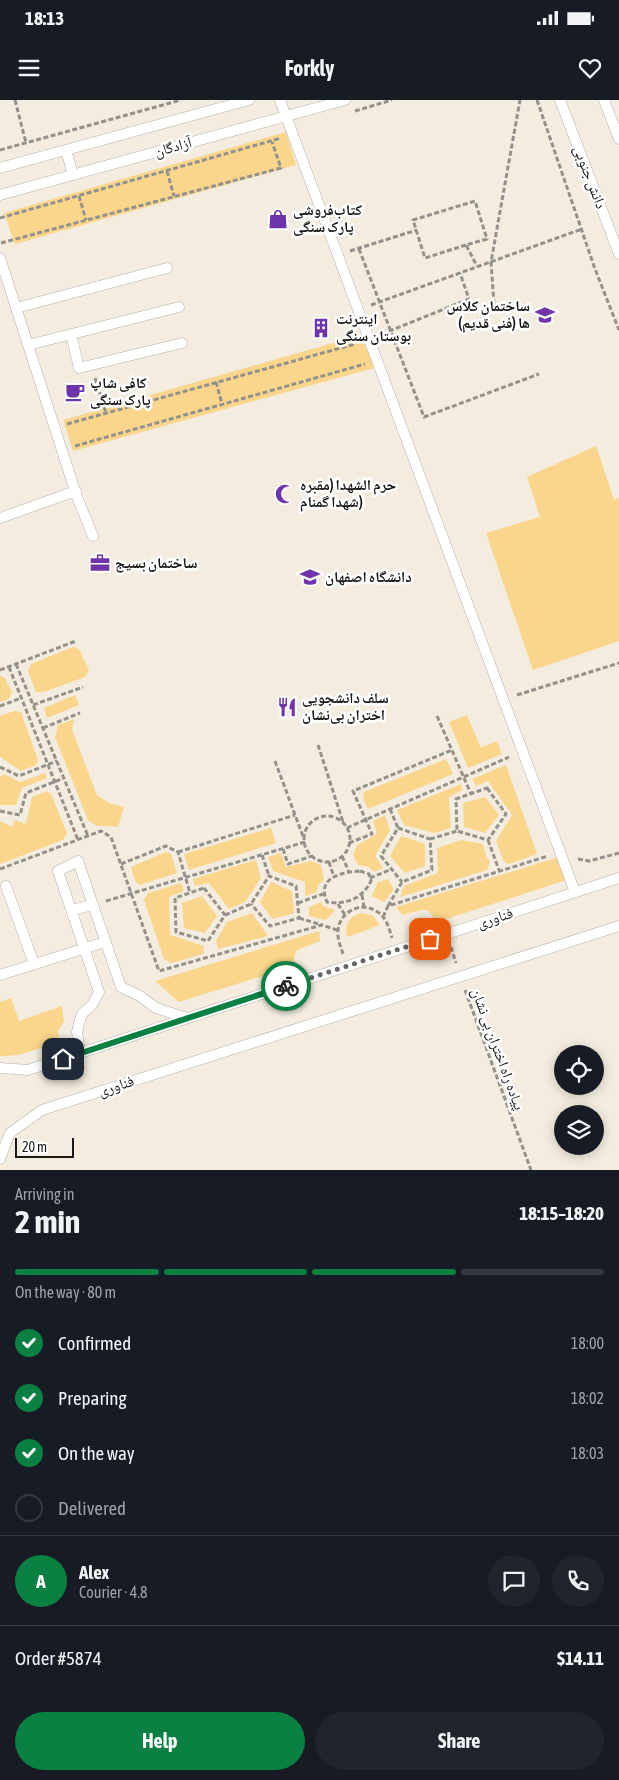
<!DOCTYPE html>
<meta charset="utf-8">
<style>
body{margin:0;font-family:"Asap Condensed","Noto Naskh Arabic",sans-serif;background:#20242c;color:#f1f3f6;height:100vh;display:flex;flex-direction:column;font-size:19px;white-space:nowrap}
*{box-sizing:border-box;margin:0}
p{font-size:16px;color:#9ea1a6}
.icon{flex:none;width:28px;height:28px;fill:none;stroke:currentColor;stroke-width:2;stroke-linecap:round;stroke-linejoin:round}
.map{position:relative;height:1070px;overflow:hidden}
.panel{display:flex;flex-direction:column;background:#171b24;flex:1}
.panel>*{flex:none}
.fabs{position:absolute;left:554px;top:945px;display:grid;gap:10px}
.fabs a{display:grid;place-items:center;width:50px;height:50px;border-radius:50%;background:#171b24;box-shadow:0 2px 12px #0003;font-size:25px}
.scale{position:absolute;left:15px;bottom:12px;width:59px;box-sizing:border-box;padding-left:5px;border:2px solid #1a1917;border-top:0;font-size:14px;line-height:18px;white-space:nowrap;color:#1a1917;-webkit-text-stroke:4px #fff;paint-order:stroke}
.pin{position:absolute;display:grid;place-items:center;width:42px;height:42px;color:#fff;margin:-21px;border-radius:10px;box-shadow:0 2px 8px #0006}
.courier{position:absolute;display:grid;place-items:center;width:50px;height:50px;margin:-25px;border:4px solid #0b8043;border-radius:50%;background:#fff;color:#222;box-shadow:0 1px 6px #0007}
.overview em{font-style:normal;font-weight:700}
.overview div{display:flex;flex-direction:column-reverse}
.overview{display:flex;align-items:center;justify-content:space-between;height:85px;padding:0 15px}
h1{font-size:32px;font-weight:700;line-height:38px}
.bar{display:grid;grid-template-columns:repeat(4,1fr);gap:8px 5px;align-content:center;height:60px;padding:0 15px}
.bar i{height:6px;border-radius:4px;background:#363941}
.bar .selected{background:#0b8043}
.bar p{grid-column:span 4}
.line{display:flex;align-items:center;gap:12px;padding:0 15px;border-top:1px solid #363941}
.line div{flex:1}
.round{display:grid;place-items:center;flex:none;width:52px;height:52px;border-radius:26px;background:#20242c}
ol{padding:0 15px;list-style:none}
li{display:flex;align-items:center;gap:15px;height:55px}
li p{margin-inline-start:auto}
li .icon{padding:5px;border-radius:50%;background:#0b8043;color:#fff;stroke-width:4}
li:last-child{color:#9ea1a6}
li i{width:28px;height:28px;border:2px solid #363941;border-radius:50%}
.action{display:flex;gap:10px;margin-top:auto;padding:10px 15px}
.action a{flex:1;height:58px;border-radius:30px;background:#0b8043;color:#fff;font-size:20px;font-weight:700;line-height:58px;text-align:center}
.action a+a{background:#20242c;color:#f1f3f6}
.status{display:flex;justify-content:space-between;align-items:center;height:35px;padding:0 25px;background:#171b24;direction:ltr}
.status svg{height:14px;fill:currentColor}
header{display:flex;justify-content:space-between;align-items:center;height:65px;padding:0 15px;background:#171b24;font-size:22px;font-weight:700}
.map>svg:first-child{display:block}
</style>
<div class="status"><b>18:13</b><svg viewBox="0 0 49 12"><path d="M0 12V9h3v3zM5 12V6h3v6zM10 12V3h3v9zM15 12V0h3v12zM26 1h20v11H26zM47 4h2v5h-2z"/></svg></div>
<header><svg class="icon" aria-label="menu" viewBox="0 0 24 24"><path d="M4 6h16M4 12h16M4 18h16"/></svg>Forkly<svg class="icon" aria-label="heart" viewBox="0 0 24 24"><path d="M12 20l-8-8c-3-5 5-10 8-4 3-6 11-1 8 4z"/></svg></header>
<div class="map">
<svg width="619" height="1070" viewBox="0 0 619 1070">
<rect width="100%" height="100%" fill="#fbf8f2"/>
<path fill="#f3ecdf" fill-rule="evenodd" d="M0,0H619V1070H0ZM562,954H595V986H562ZM562,1014H595V1046H562Z"/>
<path fill="#f9d68b" d="M286,32L296,65L15,144L4,113Z
M361,235L374,268L73,351L63,320Z
M596,346L614,400L619,398V541L533,570L486,433L540,417L527,377Z
M73,547L79,549L89,570L85,577L44,592H36L28,571L31,564Z
M0,576L4,577L12,592L9,599L0,602Z
M75,595L79,605L47,618L44,608Z
M14,611L21,612L38,660L36,665L21,671L0,657V616Z
M467,615L481,648L497,641L502,654L468,668L449,622Z
M74,619L72,630L97,695L109,703L124,707L118,727C106,725 97,729 88,720L55,637L58,625Z
M446,659L453,674L368,709L363,699L364,692Z
M506,665L537,754L509,764L504,762L496,741L512,715L488,681L476,686L472,679Z
M45,673L47,678L22,688L16,705H0V677L4,674L20,682Z
M461,684L462,690L449,697L451,728L434,733L404,725L397,710Z
M47,691L51,694L67,733L63,740L0,764V721L12,727L15,720L26,724L32,697Z
M485,697L499,715L485,733L464,727L463,703Z
M385,715L390,730L375,756L383,768L374,772L369,767L358,765L353,755L357,745L377,734L373,721Z
M271,728L276,743L189,770L184,754Z
M401,736L425,744V766L405,773L390,756Z
M461,740L483,744L486,756L490,762L487,770L400,797L404,786L438,773L437,748Z
M166,752L171,754L177,773L140,785L135,781L131,767Z
M281,753L286,767L311,761L321,765L324,779L318,786L317,792L305,796V782L273,771L268,757Z
M559,757L566,780L437,822L428,810H422L402,815L396,807Z
M256,760L261,778L245,802L229,809L209,783L195,786L193,779Z
M388,779L394,789L384,802L372,796L378,782Z
M271,782L292,791L294,813L272,819L260,802Z
M181,783L184,791L169,797L170,835L204,846L203,854L171,863L164,859L144,800L148,793Z
M202,796L217,816L205,833L184,828L182,803Z
M321,802L323,806L335,810L326,820L309,816V807Z
M252,813L268,836L218,849L216,841L227,822Z
M362,813L373,816L380,825L347,837C344,825 349,816 362,813Z
M319,831L320,841L297,850L294,857L295,866L179,902L155,881Z
M11,898L19,921L62,906L64,921L58,931L59,941C40,948 21,957 0,956V902Z"/>
<g fill="none" stroke-linecap="round" stroke-linejoin="round">
<defs>
<path id="lane" d="M280,0L575,792
M560,0L619,154
M604,0L619,39
M66,50L73,75
M0,68L249,0
M0,95L345,0
M0,158L77,397L93,436
M16,208L167,168
M71,234L79,268L182,243
M28,245L179,207
M0,418L76,391
M6,786L34,864
M71,810L93,805
M0,875L105,842
M80,953L77,932L79,923L82,914L92,905L99,892L58,771L78,761L121,887L140,896L156,908L187,918
M0,968L28,970L619,778
M0,1059L10,1033L42,1010L619,826"/>
</defs>
<use href="#lane" stroke="#b5b2ac" stroke-width="11"/>
<path stroke="#93918c" stroke-width="3" stroke-dasharray="5 2.5" stroke-linecap="butt" d="M15,0L26,43
M537,0L595,169L619,230
M355,11L392,0
M0,50L181,0
M167,71L174,96
M79,96L86,120
M0,118L281,38
M1,143L281,68L272,42
M466,145L425,158L413,120L475,101L487,139L466,145L477,166
M359,149L424,317L539,274
M350,151L417,130
M494,204L491,162L520,0
M371,205L582,129
M382,234L469,199L460,173
M95,278L106,313
M216,282L222,304
M67,324L355,244
M75,346L365,264
M16,564L88,736
M9,567L78,740
M0,570L76,541
M517,595L619,563
M33,605L83,587
M0,606L21,598
M437,616L471,694
M43,628L80,613
M318,645L343,722
M275,661L304,739
M0,667L19,676L57,661
M487,688L506,714L488,740L457,731L456,699Z
M390,709L398,728
M0,711L20,715L26,693L64,678
M304 739a23 23 0 1 1 46 0a23 23 0 1 1-46 0Z
M347,728L509,657
M430,739L457,731
M488,740L499,770
M349,743L372,734L353,691L452,650
M283,749L288,764L312,756
M178,752L295,715
M262,755L269,776
M342,756L349,772
M578,759L589,761L619,753
M329,762L334,777
M121,764L166,746L178,752L190,793
M0,769L101,731L111,737L159,871L322,825L337,830
M360,771L369,774L371,781C362,799 346,805 327,802C316,778 341,772 360,771Z
M370,778L392,769
M204,788L225,815L208,841L176,832L175,798Z
M362,795L364,807
M106,801L305,742
M298,803L323,794
M338,804L345,815
M388,806L402,782L432,770L430,739L398,728L381,756L402,782
M225,815L251,804L269,776L296,786L299,818L270,826L251,804
M383,817L388,806L548,756
M299,818L322,825
M451,847L456,863
M343,854C341,847 337,839 338,831C339,812 361,801 376,811C386,816 389,828 392,838
M465,890L531,1070"/>
<use href="#lane" stroke="#fff" stroke-width="10"/>
</g>
<g fill="none" stroke-linecap="round" stroke-linejoin="round">
<path stroke="#696764" stroke-width="5" stroke-dasharray="0 9" d="M286,886L430,839"/>
<path stroke="#0b8043" stroke-width="6" d="M63,959L286,886"/>
</g>
<defs>
<symbol id="shop-bare" viewBox="-9 -9 18 18"><path d="M-5-2.5h2.3a2.7 3.5 0 0 1 5.4 0H5L5.5 6h-11ZM-1.5-2.5h3a1.5 2.3 0 0 0-3 0Z" fill="#7034aa" stroke="#fff" stroke-width="2.5" paint-order="stroke"/></symbol>
<symbol id="school-bare" viewBox="-9 -9 18 18"><path d="M0-5L7-2L0 1L-7-2ZM-4 1L0 2.5L4 1V4Q0 6-4 4Z" fill="#7034aa" stroke="#fff" stroke-width="2.5" paint-order="stroke"/></symbol>
<symbol id="building-bare" viewBox="-9 -9 18 18"><path d="M-4-6H4V6H1V3H-1V6H-4ZM-2.5-4.3h1.7v1.8h-1.7ZM.8-4.3h1.7v1.8H.8ZM-2.5-1h1.7V.8h-1.7ZM.8-1h1.7V.8H.8Z" fill="#7034aa" stroke="#fff" stroke-width="2.5" paint-order="stroke"/></symbol>
<symbol id="cafe-bare" viewBox="-9 -9 18 18"><path d="M-5.5-4.5H6V0H3Q3 3.5 0 3.5H-2.5Q-5.5 3.5-5.5 0ZM3-3.2v2h1.7v-2ZM-6 4.5H4V6H-6Z" fill="#7034aa" stroke="#fff" stroke-width="2.5" paint-order="stroke"/></symbol>
<symbol id="mosque-bare" viewBox="-9 -9 18 18"><path d="M3.5-4.9A6 6 0 1 0 3.5 4.9A5 5 0 1 1 3.5-4.9Z" fill="#7034aa" stroke="#fff" stroke-width="2.5" paint-order="stroke"/></symbol>
<symbol id="office-bare" viewBox="-9 -9 18 18"><path d="M-6-3h4V-5.5h4V-3h4V5H-6ZM-1-4.5V-3h2v-1.5ZM-6 0V1H6V0Z" fill="#7034aa" stroke="#fff" stroke-width="2.5" paint-order="stroke"/></symbol>
<symbol id="university-bare" viewBox="-9 -9 18 18"><path d="M0-5L7-2L0 1L-7-2ZM-4 1L0 2.5L4 1V4Q0 6-4 4Z" fill="#7034aa" stroke="#fff" stroke-width="2.5" paint-order="stroke"/></symbol>
<symbol id="restaurant-bare" viewBox="-9 -9 18 18"><path d="M-5-6h1v4h1v-4h1v4h1v-4h1v5L-1.5 .5V6h-2V.5L-5-1ZM5-6V6H3V1.5H1.5Q1.5-4 5-6Z" fill="#7034aa" stroke="#fff" stroke-width="2.5" paint-order="stroke"/></symbol>
</defs>
<g fill-rule="evenodd">
<use href="#shop-bare" x="264" y="105" width="28" height="28"/>
<use href="#school-bare" x="531" y="201" width="28" height="28"/>
<use href="#building-bare" x="307" y="214" width="28" height="28"/>
<use href="#cafe-bare" x="61" y="278" width="28" height="28"/>
<use href="#mosque-bare" x="271" y="380" width="28" height="28"/>
<use href="#office-bare" x="86" y="449" width="28" height="28"/>
<use href="#university-bare" x="296" y="463" width="28" height="28"/>
<use href="#restaurant-bare" x="273" y="593" width="28" height="28"/>
</g>
<g text-anchor="middle" stroke-width="5" stroke-linejoin="round" paint-order="stroke">
<g font-size="15" fill="#1a1917" stroke="#fff">
<text transform="translate(173 47) rotate(-16)" y="5">آزادگان</text>
<text transform="translate(590 77) rotate(69)" y="5">دانش جنوبی</text>
<text transform="translate(495 818) rotate(-18)" y="5">فناوری</text>
<text transform="translate(498 949) rotate(70)" y="5">پیاده راه اختران بی نشان</text>
<text transform="translate(116 986) rotate(-18)" y="5">فناوری</text>
</g>
<g font-size="15" font-weight="bold" fill="#1a1917" stroke="#fff" text-anchor="start">
<text x="293" y="115">کتاب‌فروشی<tspan x="293" dy="17">پارک سنگی</tspan></text>
<text x="530" y="211" text-anchor="end">ساختمان کلاس<tspan x="530" dy="17">ها (فنی قدیم)</tspan></text>
<text x="336" y="224">اینترنت<tspan x="336" dy="17">بوستان سنگی</tspan></text>
<text x="90" y="288">کافی شاپ<tspan x="90" dy="17">پارک سنگی</tspan></text>
<text x="300" y="390">حرم الشهدا (مقبره<tspan x="300" dy="17">شهدا گمنام)</tspan></text>
<text x="115" y="468">ساختمان بسیج</text>
<text x="325" y="482">دانشگاه اصفهان</text>
<text x="302" y="603">سلف دانشجویی<tspan x="302" dy="17">اختران بی‌نشان</tspan></text>
</g>
</g>
</svg>
<div class="fabs">
<a><svg class="icon" aria-label="locate" viewBox="0 0 24 24"><circle cx="12" cy="12" r="6"/><path d="M12 2v4M12 18v4M2 12h4M18 12h4"/></svg></a>
<a><svg class="icon" aria-label="layers" viewBox="0 0 24 24"><path d="M12 4l9 5-9 5-9-5zM3 14l9 5 9-5"/></svg></a>
</div>
<div class="scale">20 m</div>
<div class="pin" style="left:430px;top:839px;background:#ea580c"><svg class="icon" aria-label="bag" viewBox="0 0 24 24"><path d="M5 8h14l-1 12H6zM9 8a3 3 0 0 1 6 0"/></svg></div>
<div class="pin" style="left:63px;top:959px;background:#1f2937"><svg class="icon" aria-label="home" viewBox="0 0 24 24"><path d="M3 11l9-7 9 7M6 9v11h12V9"/></svg></div>
<div class="courier" style="left:286px;top:886px"><svg class="icon" aria-label="bike" viewBox="0 0 24 24"><circle cx="6" cy="16" r="4"/><circle cx="18" cy="16" r="4"/><path d="M6 16l4-8h5l3 8M10 8l3 8H6M13 5h3"/></svg></div>
</div>
<section class="panel">
<div class="overview"><div><h1>2 min</h1><p>Arriving in</p></div><em>18:15–18:20</em></div>
<div class="bar"><i class="selected"></i><i class="selected"></i><i class="selected"></i><i></i><p>On the way · 80 m</p></div>
<ol>
<li><svg class="icon" aria-label="check" viewBox="0 0 24 24"><path d="M5 12l5 5 9-10"/></svg>Confirmed<p>18:00</p></li>
<li><svg class="icon" aria-label="check" viewBox="0 0 24 24"><path d="M5 12l5 5 9-10"/></svg>Preparing<p>18:02</p></li>
<li><svg class="icon" aria-label="check" viewBox="0 0 24 24"><path d="M5 12l5 5 9-10"/></svg>On the way<p>18:03</p></li>
<li><i></i>Delivered</li>
</ol>
<div class="line" style="height:90px"><b class="round" style="background:#0b8043;color:#fff">A</b><div><b>Alex</b><p>Courier · 4.8</p></div><a class="round"><svg class="icon" aria-label="chat" viewBox="0 0 24 24"><path d="M4 5h16v11H9l-5 4z"/></svg></a><a class="round"><svg class="icon" aria-label="phone" viewBox="0 0 24 24"><path d="M5 4h4l2 5-3 2q2 4 5 5l2-3 5 2v4C11 20 4 13 5 4z"/></svg></a></div>
<div class="line" style="height:65px"><div>Order #5874</div><b>$14.11</b></div>
<div class="action"><a>Help</a><a>Share</a></div>
</section>
